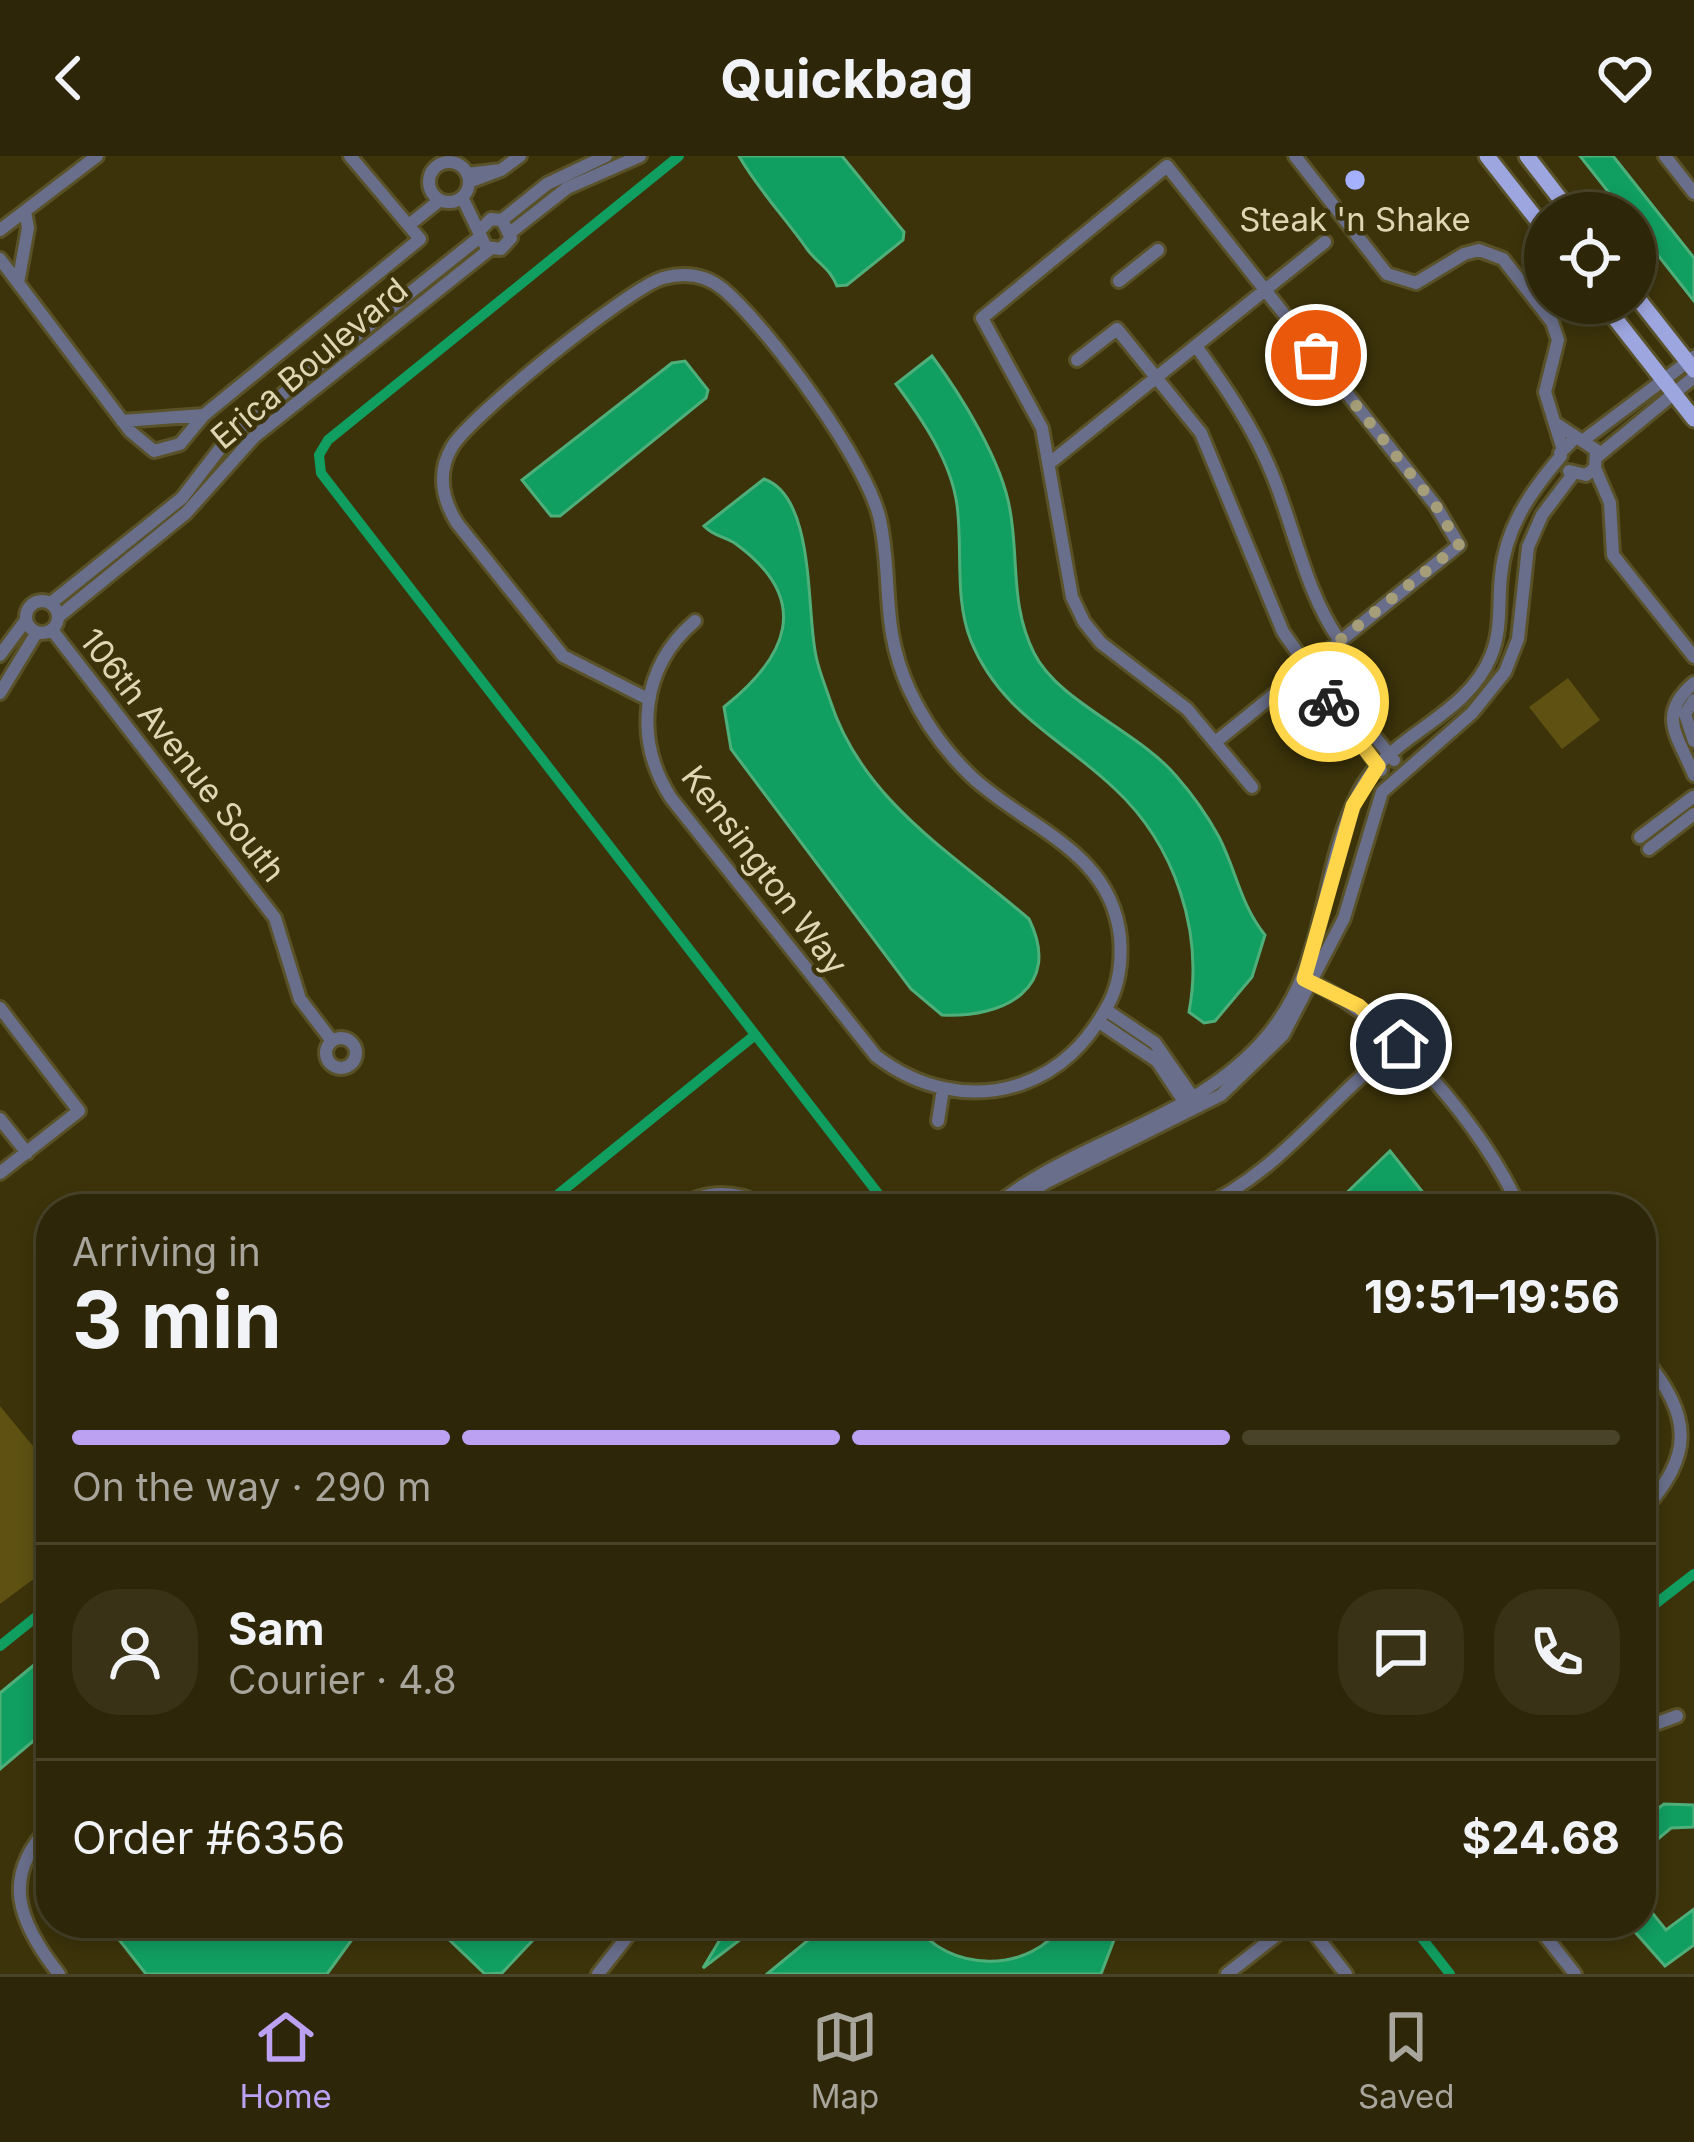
<!DOCTYPE html>
<meta charset="utf-8">
<style>
body{margin:0;font-family:Inter,sans-serif;background:#393216;color:#f1f3f6;height:100vh;display:flex;flex-direction:column;font-size:45px;white-space:nowrap}
*{box-sizing:border-box;margin:0}
p{font-size:39px;color:#a7a59c}
.icon{flex:none;width:66px;height:66px;fill:none;stroke:currentColor;stroke-width:2;stroke-linecap:round;stroke-linejoin:round}
.map{position:relative;flex:1;overflow:hidden}
.details{position:absolute;left:36px;top:1038px;width:1620px;height:744px;display:flex;flex-direction:column;background:#2d2608;border-radius:48px;box-shadow:0 6px 18px #0003,0 0 0 3px #484329}
.details>*{flex:none}
.fabs{position:absolute;left:1524px;top:36px;display:grid;gap:24px}
.fabs a{display:grid;place-items:center;width:132px;height:132px;border-radius:50%;background:#2d2608;box-shadow:0 6px 18px #0003,0 0 0 3px #484329;font-size:60px}
.pin{position:absolute;display:grid;place-items:center;width:102px;height:102px;color:#fff;margin:-51px;border:6px solid #fff;border-radius:50%;box-shadow:0 3px 12px #0007}
.courier{position:absolute;display:grid;place-items:center;width:120px;height:120px;margin:-60px;border:9px solid #ffd54a;border-radius:50%;background:#fff;color:#222;box-shadow:0 3px 15px #0007}
.overview em{font-style:normal;font-weight:700}
.overview div{display:flex;flex-direction:column-reverse}
.overview{display:flex;align-items:center;justify-content:space-between;height:204px;padding:0 36px}
h1{font-size:78px;font-weight:700;line-height:90px}
.bar{display:grid;grid-template-columns:repeat(4,1fr);gap:18px 12px;align-content:center;height:144px;padding:0 36px}
.bar i{height:15px;border-radius:9px;background:#484329}
.bar .selected{background:#bca0f2}
.bar p{grid-column:span 4}
.line{display:flex;align-items:center;gap:30px;padding:0 36px;border-top:3px solid #484329}
.line div{flex:1}
.round{display:grid;place-items:center;flex:none;width:126px;height:126px;border-radius:48px;background:#393216}
header{display:flex;justify-content:space-between;align-items:center;height:156px;padding:0 36px;background:#2d2608;font-size:54px;font-weight:700}
.menu{display:flex;justify-content:space-around;align-items:center;height:168px;border-top:3px solid #484329;background:#2d2608;font-size:33px;color:#a7a59c}
.menu a{display:grid;justify-items:center;gap:6px}
.menu .selected{color:#bca0f2}
.map>svg:first-child{display:block}
</style>
<header><svg class="icon" aria-label="back" viewBox="0 0 24 24"><path d="M15 5l-7 7 7 7"/></svg>Quickbag<svg class="icon" aria-label="heart" viewBox="0 0 24 24"><path d="M12 20l-8-8c-3-5 5-10 8-4 3-6 11-1 8 4z"/></svg></header>
<div class="map">
<svg width="1694" height="1818" viewBox="0 0 1694 1818">
<rect width="100%" height="100%" fill="#3c330a"/>
<path fill="#5e5112" d="M1568,522L1600,564L1562,593L1529,551Z
M0,1250L51,1312V1410L0,1448Z"/>
<path fill="#119e61" stroke="#4faf7a" stroke-width="3" d="M739,0H842L904,76L903,84L847,129L837,130C830,112 818,108 807,93C786,63 757,32 739,0Z
M1580,0H1613L1694,102V145L1635,70V57H1625Z
M932,200C961,239 1002,305 1010,354C1019,403 1010,449 1034,497C1058,546 1139,575 1177,621C1192,638 1208,661 1219,681C1236,714 1241,750 1265,779L1252,821L1215,865L1204,867L1189,856C1204,776 1175,689 1115,633C1062,582 1001,558 971,485C954,442 963,394 957,349C951,305 922,263 896,228Z
M685,205L708,234L706,242L560,360H551L522,324L672,207Z
M764,323C816,341 806,456 816,500C819,515 825,529 830,544C862,645 954,698 1029,763C1063,832 1004,862 942,859L911,833L731,593L724,551C786,502 814,445 736,388C725,380 714,381 704,370Z
M1390,995L1436,1053H1330Z
M51,1495V1570L0,1613V1537Z
M1664,1648L1694,1649V1671L1671,1672L1641,1697V1665Z
M1641,1743L1666,1774L1694,1753V1789L1665,1810L1627,1767H1641Z
M106,1767H394L353,1782L327,1818H146Z
M402,1767H549L502,1817L485,1818L440,1775Z
M730,1767H762L703,1812Z
M829,1767H915C946,1818 1033,1818 1063,1767H1134L1114,1784L1101,1818H767Z"/>
<g fill="none" stroke-linecap="round" stroke-linejoin="round">
<path stroke="#119e61" stroke-width="10" d="M679,0L328,284L319,299L321,317L890,1053
M540,1053L755,879
M1641,1459L1694,1418
M0,1490L51,1449
M1410,1767L1450,1818"/>
<defs>
<path id="minor" d="M1295,0L1387,118L1416,127L1464,98L1479,94L1503,103L1552,166L1558,184L1545,236L1562,291
M1665,0L1694,37
M429 26a20 20 0 1 1 40 0a20 20 0 1 1-40 0Z
M501,14L520,0
M467,18L501,14L469,26
M462,41L486,91L501,93L511,82L502,64L491,63L481,73
M502,64L547,28L606,0
M409,69L440,44
M0,74L97,0
M511,76L567,32L640,0
M0,103L130,275L154,295L180,288L204,259L420,83L350,0
M1119,125L1158,94
M18,127L28,72L25,55
M1196,190C1226,232 1254,272 1273,320C1295,375 1306,437 1340,485
M1077,204L1117,173L1201,277L1283,476L1381,614
M122,265L204,259
M1555,267L1596,294L1595,312L1586,319L1569,315
M1585,283L1694,201
M1560,297L1576,281
M1598,300L1694,221
M1051,306L1325,86
M1595,312L1610,347L1613,399L1694,501
M26 461a16 16 0 1 1 32 0a16 16 0 1 1-32 0Z
M51,447L182,342L229,281L480,81
M58,461L186,357L254,281L490,93
M52,474L275,762L300,843L332,885
M0,499L26,464
M1306,511L1320,514L1394,604
M1694,527C1656,559 1678,580 1694,619
M0,537L37,476
M648,543L563,500L457,367C442,343 437,316 452,291C470,260 630,131 663,122C685,116 706,119 723,133C769,172 868,307 880,364C893,425 880,470 909,533C924,566 946,596 972,621C1027,672 1111,695 1120,781C1122,805 1119,830 1107,851C1087,887 1061,914 1021,928C970,945 918,932 876,900L671,642C633,583 641,511 695,465
M1694,544L1685,558L1694,585
M1218,584L1459,389L1436,350L1167,10L982,162L1042,272L1072,441L1084,466L1101,487L1187,553L1252,631
M1640,681L1693,641
M1649,693L1694,658
M1311,826C1391,861 1485,973 1520,1053
M0,852L79,955L0,1017
M1106,854L1155,887L1196,946
M1099,866L1157,905L1187,950
M326 897a15 15 0 1 1 30 0a15 15 0 1 1-30 0Z
M0,963L27,997
M938,965L943,933
M675,1053C706,1033 738,1033 769,1053
M991,1053C1074,984 1187,968 1261,887C1330,811 1316,720 1359,636C1389,578 1466,562 1491,500C1502,474 1498,447 1501,420C1505,372 1531,335 1561,300
M1009,1053L1045,1027L1221,939L1283,879L1344,762L1382,636L1472,557L1505,516L1518,483L1528,391L1542,359L1573,318
M1198,1053C1282,1016 1329,940 1401,888
M1641,1198C1694,1262 1694,1299 1641,1357
M1641,1573L1677,1560
M51,1669C0,1720 18,1766 59,1818
M1306,1767L1346,1818
M1535,1767L1575,1818
M598,1818L638,1767
M1227,1818L1292,1767"/>
<path id="major" d="M1487,0L1545,74
M1527,0L1571,57
M1635,139L1694,214
M1603,147L1694,263"/>
</defs>
<use href="#minor" stroke="#595128" stroke-width="18"/>
<use href="#major" stroke="#595128" stroke-width="21"/>
<use href="#minor" stroke="#696e8a" stroke-width="12"/>
<use href="#major" stroke="#9da6df" stroke-width="15"/>
</g>
<g fill="none" stroke-linecap="round" stroke-linejoin="round">
<path stroke="#a69e78" stroke-width="12" stroke-dasharray="0 21.6" d="M1316,199L1436,350L1459,389L1306,511L1329,546"/>
<path stroke="#ffd54a" stroke-width="15" d="M1329,546L1378,610L1353,650L1304,823L1359,850L1401,888"/>
</g>
<circle fill="#a5b1fc" stroke="#3c330a" stroke-width="4.5" cx="1355" cy="24" r="12"/>
<g text-anchor="middle" stroke-width="9" stroke-linejoin="round" paint-order="stroke">
<g font-size="33" fill="#dfd7b3" stroke="#3c330a">
<text x="1355" y="75">Steak 'n Shake</text>
</g>
<g font-size="33" fill="#dfd7b3" stroke="#3c330a">
<text transform="translate(309 207) rotate(-40)" y="12">Erica Boulevard</text>
<text transform="translate(183 599) rotate(52)" y="12">106th Avenue South</text>
<text transform="translate(765 714) rotate(53)" y="12">Kensington Way</text>
</g>
</g>
</svg>
<div class="fabs">
<a><svg class="icon" aria-label="locate" viewBox="0 0 24 24"><circle cx="12" cy="12" r="6"/><path d="M12 2v4M12 18v4M2 12h4M18 12h4"/></svg></a>
</div>
<div class="pin" style="left:1316px;top:199px;background:#ea580c"><svg class="icon" aria-label="bag" viewBox="0 0 24 24"><path d="M5 8h14l-1 12H6zM9 8a3 3 0 0 1 6 0"/></svg></div>
<div class="pin" style="left:1401px;top:888px;background:#1f2937"><svg class="icon" aria-label="home" viewBox="0 0 24 24"><path d="M3 11l9-7 9 7M6 9v11h12V9"/></svg></div>
<div class="courier" style="left:1329px;top:546px"><svg class="icon" aria-label="bike" viewBox="0 0 24 24"><circle cx="6" cy="16" r="4"/><circle cx="18" cy="16" r="4"/><path d="M6 16l4-8h5l3 8M10 8l3 8H6M13 5h3"/></svg></div>
<section class="details">
<div class="overview"><div><h1>3 min</h1><p>Arriving in</p></div><em>19:51–19:56</em></div>
<div class="bar"><i class="selected"></i><i class="selected"></i><i class="selected"></i><i></i><p>On the way · 290 m</p></div>
<div class="line" style="height:216px"><a class="round"><svg class="icon" aria-label="person" viewBox="0 0 24 24"><circle cx="12" cy="8" r="4"/><path d="M4 21q1-7 8-7t8 7"/></svg></a><div><b>Sam</b><p>Courier · 4.8</p></div><a class="round"><svg class="icon" aria-label="chat" viewBox="0 0 24 24"><path d="M4 5h16v11H9l-5 4z"/></svg></a><a class="round"><svg class="icon" aria-label="phone" viewBox="0 0 24 24"><path d="M5 4h4l2 5-3 2q2 4 5 5l2-3 5 2v4C11 20 4 13 5 4z"/></svg></a></div>
<div class="line" style="height:156px"><div>Order #6356</div><b>$24.68</b></div>
</section>
</div>
<nav class="menu">
<a class="selected"><svg class="icon" aria-label="home" viewBox="0 0 24 24"><path d="M3 11l9-7 9 7M6 9v11h12V9"/></svg>Home</a>
<a><svg class="icon" aria-label="map" viewBox="0 0 24 24"><path d="M3 6l6-2 6 2 6-2v14l-6 2-6-2-6 2zM9 4v14M15 6v14"/></svg>Map</a>
<a><svg class="icon" aria-label="saved" viewBox="0 0 24 24"><path d="M7 4h10v16l-5-4-5 4z"/></svg>Saved</a>
</nav>
